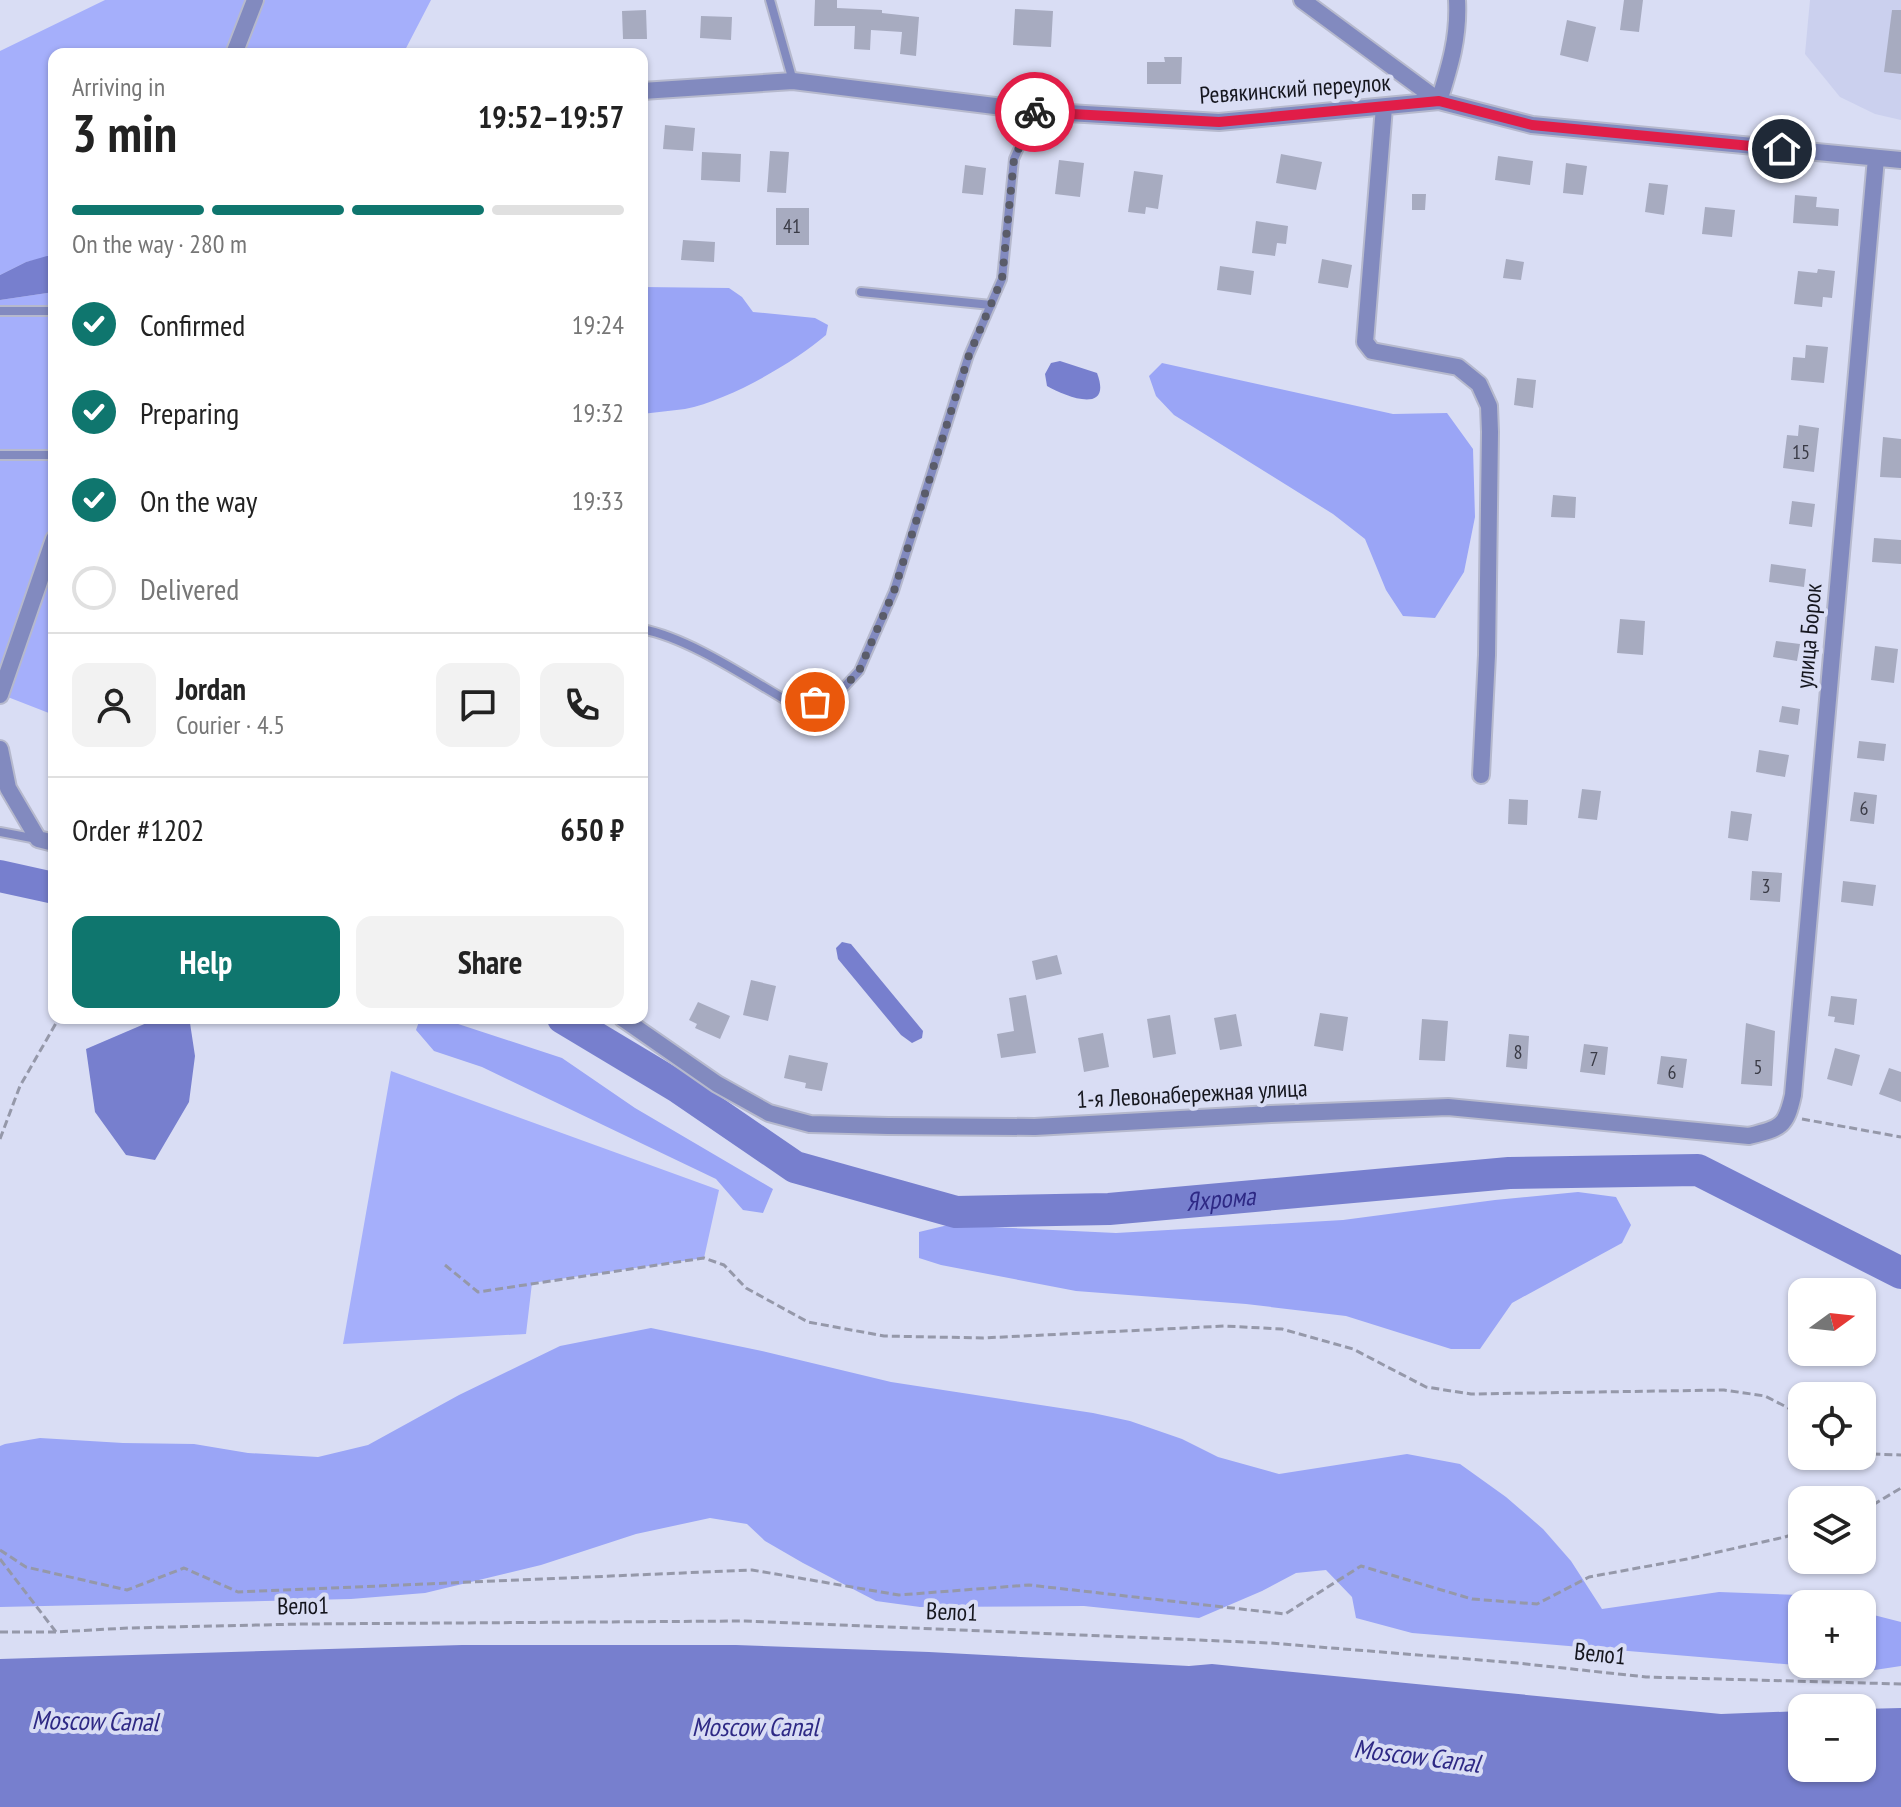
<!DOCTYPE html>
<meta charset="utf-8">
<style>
body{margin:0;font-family:"PT Sans Narrow",sans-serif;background:#f2f2f2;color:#222;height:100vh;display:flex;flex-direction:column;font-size:30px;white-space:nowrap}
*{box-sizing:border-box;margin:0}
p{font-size:26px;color:#767676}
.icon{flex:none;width:44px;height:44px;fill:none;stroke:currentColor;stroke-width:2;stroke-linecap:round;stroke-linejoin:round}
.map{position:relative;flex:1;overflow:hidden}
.panel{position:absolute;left:48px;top:48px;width:600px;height:976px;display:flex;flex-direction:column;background:#fff;border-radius:16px;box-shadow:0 2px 6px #0004}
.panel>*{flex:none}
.needle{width:52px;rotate:75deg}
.controls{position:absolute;left:1788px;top:1278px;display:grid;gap:16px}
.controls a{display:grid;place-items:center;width:88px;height:88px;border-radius:16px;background:#fff;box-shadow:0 2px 6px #0004;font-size:40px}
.pin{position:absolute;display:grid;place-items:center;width:68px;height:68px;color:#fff;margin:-34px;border:4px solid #fff;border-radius:50%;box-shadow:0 2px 8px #0007}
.courier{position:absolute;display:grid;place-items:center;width:80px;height:80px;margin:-40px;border:6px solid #e11d48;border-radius:50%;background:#fff;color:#222;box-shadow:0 2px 10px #0007}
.summary em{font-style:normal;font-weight:700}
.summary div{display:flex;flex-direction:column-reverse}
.summary{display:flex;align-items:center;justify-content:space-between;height:136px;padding:0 24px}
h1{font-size:52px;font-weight:700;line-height:60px}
.bar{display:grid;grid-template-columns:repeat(4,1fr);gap:12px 8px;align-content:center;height:96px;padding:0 24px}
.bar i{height:10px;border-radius:6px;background:#e0e0e0}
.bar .on{background:#0f766e}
.bar p{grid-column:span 4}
.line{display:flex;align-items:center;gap:20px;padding:0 24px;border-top:2px solid #e0e0e0}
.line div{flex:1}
.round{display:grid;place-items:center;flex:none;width:84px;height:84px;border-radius:16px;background:#f2f2f2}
ol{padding:0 24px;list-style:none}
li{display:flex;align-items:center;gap:24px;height:88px}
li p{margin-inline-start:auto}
li .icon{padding:8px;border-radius:50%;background:#0f766e;color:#fff;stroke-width:4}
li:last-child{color:#767676}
li i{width:44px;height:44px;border:4px solid #e0e0e0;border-radius:50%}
.cta{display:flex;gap:16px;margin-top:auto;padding:16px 24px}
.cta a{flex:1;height:92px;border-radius:16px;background:#0f766e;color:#fff;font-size:32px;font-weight:700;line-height:92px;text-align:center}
.cta a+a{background:#f2f2f2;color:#222}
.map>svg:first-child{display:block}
</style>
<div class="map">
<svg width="1901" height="1807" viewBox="0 0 1901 1807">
<rect width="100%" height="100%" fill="#d9ddf4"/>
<path fill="#cbd0ee" d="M1810,0H1901V120L1875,114L1840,97L1805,54Z"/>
<path fill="#a5affb" d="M105,0H431L403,54H54V256L26,262L0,275V51Z
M54,292V715L0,694V300Z
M391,1071L719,1190L704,1258L532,1283L526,1334L343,1344Z"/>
<path fill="#9aa5f6" d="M642,287L729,288L742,297L753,312L815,318L828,325L826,335C792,364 729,400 685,409C671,411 656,412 642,414Z
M1162,363L1393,414L1447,413L1473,449L1475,517L1464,572L1435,618L1403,616L1386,590L1365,539L1333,514L1174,415L1156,396L1149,376Z
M420,1019L446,1020L562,1058L635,1108L773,1189L763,1213L743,1210L716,1179L482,1067L434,1051L416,1030Z
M1578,1192L1616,1197L1631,1225L1622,1243L1512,1303L1480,1349H1451L1346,1316L1246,1304L1076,1291L941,1265L919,1258V1232L948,1225L1116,1233L1343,1220L1495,1200Z
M651,1328L762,1351L891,1382L1093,1413L1130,1421L1182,1439L1218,1457L1279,1474L1407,1454L1460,1464L1506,1497L1543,1529L1571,1561L1602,1609L1719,1592L1799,1595L1833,1604H1802V1664H1862V1612L1901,1622V1666L1868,1671L1412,1633L1356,1618L1352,1597L1326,1570L1296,1573L1262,1591L1199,1618L1084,1606L920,1607L876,1601L803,1563L765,1541L747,1524L710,1518L636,1534L541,1565L425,1593L351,1599L0,1607V1446L5,1444L40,1438L123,1443L194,1444L248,1453L318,1457L368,1445L459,1395L560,1346Z"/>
<path fill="#777fce" d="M47,256H54V292L0,300V275L26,262Z
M1060,361L1097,373C1113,415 1066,397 1047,386L1045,374L1051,363Z
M842,942L851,944L923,1031L922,1038L912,1043L901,1035L838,959L836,948Z
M149,1022L190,1023L195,1056L189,1102L155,1160L126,1155L95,1112L86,1049Z
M462,1645H736L929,1652L1189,1666L1212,1664L1721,1714L1802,1711V1768H1862V1709L1901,1708V1807H0V1659Z"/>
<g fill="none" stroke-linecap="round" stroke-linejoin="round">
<g stroke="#777fce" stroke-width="32">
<path d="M0,876L54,888"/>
<path id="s1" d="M563,1018L678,1087L795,1167L956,1212L1109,1209L1509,1173L1698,1170L1901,1273"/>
</g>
</g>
<path fill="#a7abc0" d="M815,0H837V8L882,10V13L919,17L916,56L900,54L902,32L871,30L870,50L854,49L855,26H814Z
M1624,0H1643L1639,32L1620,30Z
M1015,9L1053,11L1051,47L1013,45Z
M646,10L647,39H623L622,11Z
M1892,10H1901V74L1884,72Z
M701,16L732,17L731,40L700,38Z
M1567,20L1596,27L1588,62L1560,55Z
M1164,57H1182L1181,84H1147V62H1165Z
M665,125L695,128L693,151L663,149Z
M770,151L789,152L786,193L767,192Z
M702,152L741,154L740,182L701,180Z
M1281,154L1322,162L1316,190L1276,183Z
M1498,156L1533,161L1530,185L1495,180Z
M1059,160L1084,163L1080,197L1055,194Z
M1566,163L1587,166L1583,195L1563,193Z
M965,165L986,168L983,195L962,193Z
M1134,171L1163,175L1158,209L1146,207L1145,214L1128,212Z
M1649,183L1668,185L1664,215L1645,212Z
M1412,194H1426L1425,210H1412Z
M1795,195L1817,197L1816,207L1839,209L1838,226L1793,223Z
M1705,207L1735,210L1732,237L1702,234Z
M776,208H809V245H776Z
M1256,221L1288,226L1286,244L1277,243L1275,256L1252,253Z
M683,240L715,242L714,262L681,260Z
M1322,259L1352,265L1348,288L1318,283Z
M1506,259L1524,262L1521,280L1503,278Z
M1220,266L1254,271L1251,295L1217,290Z
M1818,269L1835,271L1832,298L1823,297L1822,307L1794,304L1798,271L1817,273Z
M1806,345L1828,347L1824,383L1791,380L1793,357L1805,358Z
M1517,378L1536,380L1533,408L1514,405Z
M1799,425L1819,428L1814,472L1783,468L1787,435L1798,436Z
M1883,437L1901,439V478L1880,477Z
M1553,495L1576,497L1575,518L1551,517Z
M1792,501L1815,504L1812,527L1789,524Z
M1874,538L1901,540V564L1872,562Z
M1771,564L1806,569L1804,587L1769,582Z
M1620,619L1645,621L1643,655L1617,653Z
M1776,641L1800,644L1797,661L1773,657Z
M1875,646L1898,649L1894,683L1871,680Z
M1782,706L1800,709L1798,725L1779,722Z
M1859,741L1886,744L1884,761L1857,758Z
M1759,750L1789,755L1785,777L1756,772Z
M1582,789L1601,791L1597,820L1578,818Z
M1854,792L1877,795L1874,824L1850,821Z
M1509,799L1528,800L1527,825L1508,824Z
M1731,811L1752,814L1748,841L1728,838Z
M1752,871L1782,873L1780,902L1750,900Z
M1843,881L1876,885L1873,906L1841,902Z
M1057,955L1062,974L1036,980L1032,961Z
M751,980L776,986L768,1021L743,1015Z
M1026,995L1036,1053L1001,1058L997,1034L1014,1031L1009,998Z
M1831,996L1857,999L1854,1025L1834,1022L1835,1017L1828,1016Z
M698,1002L730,1016L720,1039L695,1028L697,1024L689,1020Z
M1320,1013L1348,1017L1343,1051L1314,1046Z
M1236,1014L1242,1046L1220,1050L1214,1018Z
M1170,1015L1176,1054L1153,1058L1147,1019Z
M1422,1019L1448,1021L1445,1061L1419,1060Z
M1746,1023L1775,1031L1772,1086L1741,1084Z
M1103,1033L1109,1067L1084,1072L1078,1038Z
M1509,1034L1529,1036L1527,1069L1506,1067Z
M1584,1044L1608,1047L1605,1075L1580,1072Z
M1835,1048L1860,1055L1852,1086L1827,1079Z
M789,1055L828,1063L822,1091L805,1088L806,1083L784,1078Z
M1661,1056L1687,1059L1683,1088L1657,1084Z
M1889,1068L1901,1072V1102L1879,1094Z"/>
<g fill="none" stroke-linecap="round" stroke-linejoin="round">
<defs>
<path id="service" d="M770,0L793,81
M861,292L991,305
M0,311H54
M0,455H54
M642,629C688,638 743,675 784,699L800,703L815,702L831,697L845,686L859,671L894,591L969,355L1002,279L1014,159L1035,111
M0,832L37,839"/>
<path id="minor" d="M1302,0L1439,101C1450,66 1459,37 1457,0
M234,54L255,0
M642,91L793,81L1035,111L1219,122L1439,101L1532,125L1901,160
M1384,107L1365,342L1372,351L1458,367L1479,384L1489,406L1490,432L1487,655L1481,775
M0,695L54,539
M0,749L8,788L38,839L54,843
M622,1018L717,1084L769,1113L810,1124L888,1126L1035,1127L1271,1114L1448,1107L1749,1136C1781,1128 1786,1127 1793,1095L1876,158"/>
</defs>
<use href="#service" stroke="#b6b9cd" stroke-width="12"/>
<use href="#minor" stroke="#b6b9cd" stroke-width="20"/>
<path stroke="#9598a9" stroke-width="3" stroke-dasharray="8 4" stroke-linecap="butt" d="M1802,1119L1901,1137
M0,1139L20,1086L59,1018
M445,1265L478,1292L704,1258L724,1265L746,1288L808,1322L884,1336L983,1338L1225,1326L1282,1329L1353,1349L1426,1387L1471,1394L1724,1390L1765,1396L1802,1415
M1862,1448L1872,1454L1901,1455
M1862,1510L1871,1506L1901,1488
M0,1550L26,1567L127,1590L184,1568L238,1592L752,1570L899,1595L1029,1585L1285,1614L1361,1566L1472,1599L1537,1604L1589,1577L1687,1559L1785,1537L1802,1531
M0,1559L56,1632
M0,1632H56L128,1628L302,1624L745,1621L1270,1643L1517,1663L1646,1677L1901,1684"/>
<use href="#service" stroke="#828abf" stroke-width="8"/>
<use href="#minor" stroke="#828abf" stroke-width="16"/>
</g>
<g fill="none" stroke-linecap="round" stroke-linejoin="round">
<path stroke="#5a5c69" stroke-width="8" stroke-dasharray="0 14.4" d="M815,702L831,697L845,686L859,671L894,591L969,355L1002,279L1014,159L1035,112"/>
<path stroke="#e11d48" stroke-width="10" d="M1035,112L1219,122L1439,101L1532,125L1782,149"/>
</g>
<g text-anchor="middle" stroke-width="8" stroke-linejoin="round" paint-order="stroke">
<g font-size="20" fill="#3a3b46">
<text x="792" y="233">41</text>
<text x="1801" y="459">15</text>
<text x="1864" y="815">6</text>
<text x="1766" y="893">3</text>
<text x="1518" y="1059">8</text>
<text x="1594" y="1066">7</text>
<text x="1758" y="1074">5</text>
<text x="1672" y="1079">6</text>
</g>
<g font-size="24" fill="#15161e" stroke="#d9ddf4">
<text transform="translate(1295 89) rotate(-4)" y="8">Ревякинский переулок</text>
<text transform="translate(1809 636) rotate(-85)" y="8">улица Борок</text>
<text transform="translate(1192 1094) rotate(-3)" y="8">1-я Левонабережная улица</text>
<text transform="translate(303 1606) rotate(-1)" y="8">Вело1</text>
<text transform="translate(952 1612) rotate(2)" y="8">Вело1</text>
<text transform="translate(1600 1654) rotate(6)" y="8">Вело1</text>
</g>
<g font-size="26" font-style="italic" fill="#2e2985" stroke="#d9ddf4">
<text dy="9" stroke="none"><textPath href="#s1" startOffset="708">Яхрома</textPath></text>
<text transform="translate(95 1721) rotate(1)" y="9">Moscow Canal</text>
<text x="755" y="1736">Moscow Canal</text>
<text transform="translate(1417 1756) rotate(7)" y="9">Moscow Canal</text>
</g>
</g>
</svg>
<div class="controls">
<a><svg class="needle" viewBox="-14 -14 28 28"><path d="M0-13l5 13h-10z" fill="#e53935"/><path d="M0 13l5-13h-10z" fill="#767676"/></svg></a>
<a><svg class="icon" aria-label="locate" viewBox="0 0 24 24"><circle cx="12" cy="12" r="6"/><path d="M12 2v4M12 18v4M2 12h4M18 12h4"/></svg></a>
<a><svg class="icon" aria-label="layers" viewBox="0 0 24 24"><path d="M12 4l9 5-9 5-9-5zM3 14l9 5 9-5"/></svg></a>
<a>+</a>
<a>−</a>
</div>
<div class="pin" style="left:815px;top:702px;background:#ea580c"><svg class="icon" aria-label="bag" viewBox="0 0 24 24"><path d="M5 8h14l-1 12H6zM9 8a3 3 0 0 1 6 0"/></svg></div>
<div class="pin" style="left:1782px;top:149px;background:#1f2937"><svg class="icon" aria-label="home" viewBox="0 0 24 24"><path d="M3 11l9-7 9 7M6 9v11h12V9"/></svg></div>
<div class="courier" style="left:1035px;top:112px"><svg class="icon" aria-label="bike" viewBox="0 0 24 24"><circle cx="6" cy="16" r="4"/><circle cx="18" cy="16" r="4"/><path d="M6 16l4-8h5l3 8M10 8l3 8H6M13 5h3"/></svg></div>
<section class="panel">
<div class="summary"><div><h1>3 min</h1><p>Arriving in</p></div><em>19:52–19:57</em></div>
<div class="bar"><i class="on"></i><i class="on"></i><i class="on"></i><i></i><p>On the way · 280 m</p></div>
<ol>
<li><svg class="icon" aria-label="check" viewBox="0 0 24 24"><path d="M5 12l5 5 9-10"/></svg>Confirmed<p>19:24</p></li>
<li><svg class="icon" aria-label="check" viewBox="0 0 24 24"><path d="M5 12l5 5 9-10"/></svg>Preparing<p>19:32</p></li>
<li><svg class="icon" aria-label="check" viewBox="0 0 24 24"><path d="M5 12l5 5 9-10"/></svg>On the way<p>19:33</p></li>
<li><i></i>Delivered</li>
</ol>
<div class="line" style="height:144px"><a class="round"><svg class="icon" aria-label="person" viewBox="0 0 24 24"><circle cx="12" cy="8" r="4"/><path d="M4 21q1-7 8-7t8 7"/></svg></a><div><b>Jordan</b><p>Courier · 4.5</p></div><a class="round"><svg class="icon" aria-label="chat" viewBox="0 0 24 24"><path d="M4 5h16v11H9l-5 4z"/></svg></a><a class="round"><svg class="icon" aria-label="phone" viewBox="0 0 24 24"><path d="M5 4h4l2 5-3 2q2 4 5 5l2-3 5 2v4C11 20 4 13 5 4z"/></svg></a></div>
<div class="line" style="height:104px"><div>Order #1202</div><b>650 ₽</b></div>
<div class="cta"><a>Help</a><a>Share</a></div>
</section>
</div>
